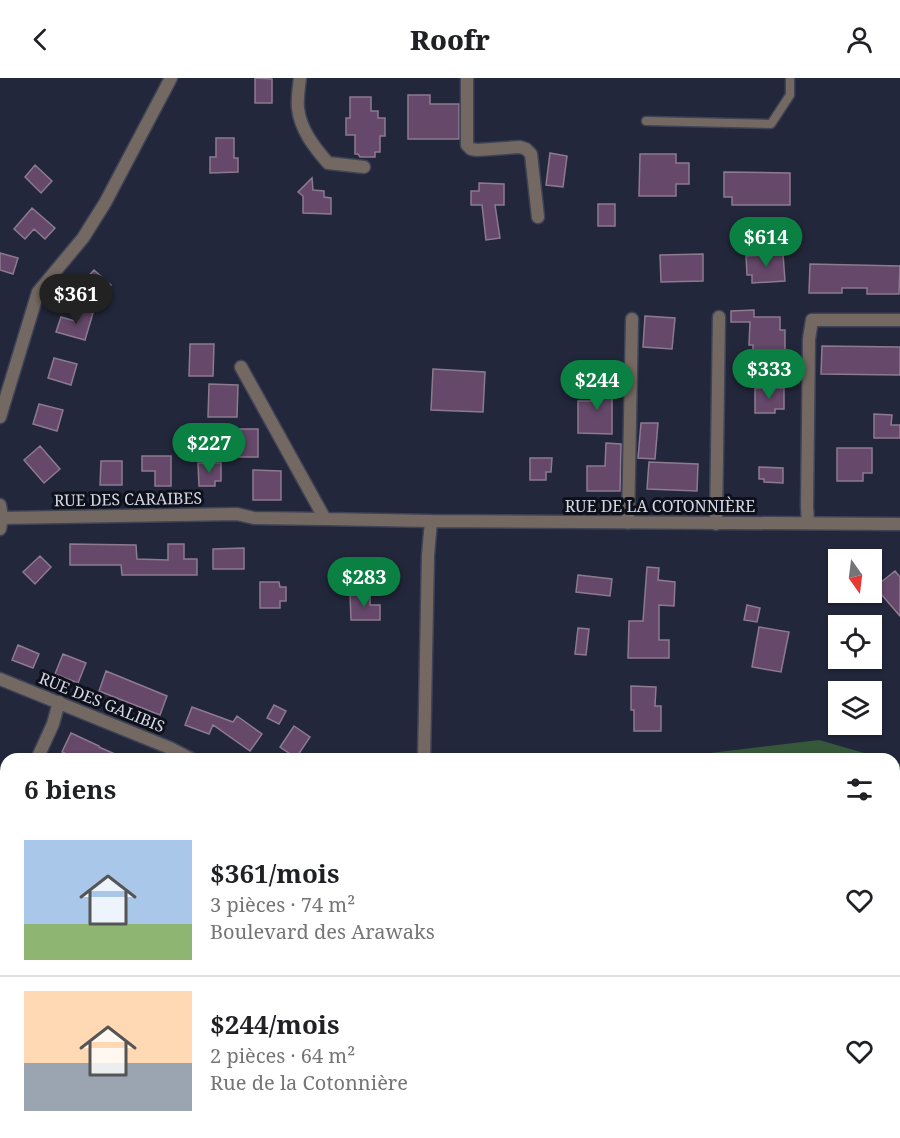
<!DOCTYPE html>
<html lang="fr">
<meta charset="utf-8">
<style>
body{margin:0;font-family:"Noto Serif",serif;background:#f2f2f2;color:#202124;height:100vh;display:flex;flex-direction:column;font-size:22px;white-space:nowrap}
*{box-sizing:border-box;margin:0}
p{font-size:20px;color:#757577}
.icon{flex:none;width:33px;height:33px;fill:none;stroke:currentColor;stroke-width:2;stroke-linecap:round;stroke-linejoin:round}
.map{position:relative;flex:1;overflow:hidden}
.panel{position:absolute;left:0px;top:675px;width:900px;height:386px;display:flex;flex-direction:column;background:#fff;border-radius:18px 18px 0 0;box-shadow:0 2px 4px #0004}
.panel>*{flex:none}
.needle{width:39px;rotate:166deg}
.controls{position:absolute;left:828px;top:471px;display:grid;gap:12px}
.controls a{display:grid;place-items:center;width:54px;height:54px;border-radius:0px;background:#fff;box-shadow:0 2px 4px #0004;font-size:30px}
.price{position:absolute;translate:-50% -51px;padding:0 14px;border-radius:21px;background:#0b8043;color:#fff;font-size:20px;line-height:39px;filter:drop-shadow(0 2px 3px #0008)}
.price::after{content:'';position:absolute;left:50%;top:36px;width:18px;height:14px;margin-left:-9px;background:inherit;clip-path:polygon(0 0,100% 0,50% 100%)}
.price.selected{background:#222;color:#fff}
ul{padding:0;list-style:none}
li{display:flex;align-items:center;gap:18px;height:150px;padding:0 24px}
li+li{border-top:2px solid #e0e0e0}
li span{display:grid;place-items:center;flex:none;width:168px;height:120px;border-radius:0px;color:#555}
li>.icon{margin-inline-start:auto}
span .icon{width:72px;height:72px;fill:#fffc;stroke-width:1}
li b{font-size:26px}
h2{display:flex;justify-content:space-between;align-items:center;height:72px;padding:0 24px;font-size:26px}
header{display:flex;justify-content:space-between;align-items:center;height:78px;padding:0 24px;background:#fff;font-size:27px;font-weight:800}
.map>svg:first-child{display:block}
</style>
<header><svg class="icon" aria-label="back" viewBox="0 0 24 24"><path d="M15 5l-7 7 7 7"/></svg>Roofr<svg class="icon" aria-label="person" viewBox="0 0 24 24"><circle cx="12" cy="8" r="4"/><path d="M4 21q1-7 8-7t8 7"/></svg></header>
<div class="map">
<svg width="900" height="1060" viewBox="0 0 900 1060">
<rect width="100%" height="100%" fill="#22273b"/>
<!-- green -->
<path fill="#36583a" d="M819,662L885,681H702V676Z
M894,684L900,686V983L894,984Z
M670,1054H892L894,1060H651Z
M563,1055H622L623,1060H565Z"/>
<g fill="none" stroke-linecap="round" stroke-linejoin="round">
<!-- canal -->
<path stroke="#001c22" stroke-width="15" d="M191,1060L193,1054"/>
</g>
<!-- building -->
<path fill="#65486a" stroke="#8d7a90" stroke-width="1.5" d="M255,0L272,1V25H255Z
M408,17H430V26H459V61H408Z
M350,19H371V33H378V40H385V58H380V74H375V79H360L358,76H355V57H346V40H350Z
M216,60H234V80H238V94L210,95V79H216Z
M550,75L567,78L563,109L546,107Z
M640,76H676V85H689V106H676V118H639Z
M35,87L52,103L41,115L25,99Z
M724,94L790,95V127H732V119H724Z
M312,100L313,112L324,113V119L331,120V136L303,135V118L298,114Z
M479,105L504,106V127H495L500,160L486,162L482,127H471V113H479Z
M598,126H615V148H598Z
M32,130L55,150L45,161L34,151L25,161L14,151Z
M0,175L18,180L13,196L0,192Z
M703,176V203L661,204L660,177Z
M783,176L785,203L752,205V197H747L746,178Z
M810,186L900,188L899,216H867V210H842V215H809Z
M94,192L111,207L100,219L83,204Z
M79,231L93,235L85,262L56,254L61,239L75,243Z
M754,232V239H780V252H785V276H753V267H749L750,244H731V233Z
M645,238L675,240L672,271L643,269Z
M190,266H214L213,298H189Z
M822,268L900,269V297L821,296Z
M54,280L77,286L71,307L48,300Z
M433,291L485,294L483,334L431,332Z
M597,301H612V356L578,355V323H597Z
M209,306L238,307L237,339H208Z
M755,310H784V331H775V335H755Z
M39,326L63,332L57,353L33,346Z
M874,336L892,337L891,347H900V360H874Z
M641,345H658L655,381L638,380Z
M235,351H258V379H234Z
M606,365L621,366L620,413H587V388H605Z
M40,368L60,391L44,405L24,382Z
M837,370H872V395H863V403H837Z
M142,378H171V408H155V393H142Z
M530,380H552L551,394H546V402H530Z
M101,383H122V407H100Z
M649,384L698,386L697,413L647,411Z
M198,385H221V403H215V408H199Z
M759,389L783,390V405L764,404V401H759Z
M253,392L281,393V422H253Z
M70,466L136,467L137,481L168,482V466H184V481H197V497H122L121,487H70Z
M244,470V491H213V471Z
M40,478L51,489L35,506L23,494Z
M647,489L659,490L658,502L675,504L674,528L659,527V562H669V580H628L629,543H643Z
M895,493L900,499V538L875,509Z
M578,497L612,501L610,518L576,514Z
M260,504H279L280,509H286V523H280V530H260Z
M350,515H370V527H380V542H351Z
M747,527L760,530L757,544L744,542Z
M759,549L789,554L781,594L752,589Z
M578,550L589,551L586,577L575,576Z
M18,567L39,576L33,590L12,582Z
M63,576L86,585L78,605L55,596Z
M106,593L167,618L160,637L99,613Z
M631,608L656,609L655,628H661V653H634V632H631Z
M274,627L286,633L279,646L267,640Z
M192,629L233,644L237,638L262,656L250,673L213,647L209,656L185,647Z
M294,648L310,659L296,680L280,669Z
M71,655L99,668V669L126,681H77L62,674Z"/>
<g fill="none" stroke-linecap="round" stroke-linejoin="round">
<!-- service casing -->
<g stroke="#3e4356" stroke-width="11">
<path id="service" d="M646,43L771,46L790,17V0
M897,1004L900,1008"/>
</g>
<!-- minor casing -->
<g stroke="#3e4356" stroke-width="15">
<path id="minor" d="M300,0C299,9 297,20 298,30C300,51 314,69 328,85L364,89
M467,0V67L471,71L477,72L520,69L526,71L531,76L538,139
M241,289L325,441L431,443L900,446
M0,339L38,214L83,160L105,125L171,0
M0,427L2,440L0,451
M2,440L237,436L254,440L325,441
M628,445L632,241
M808,445L807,429L809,261L812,242H900
M716,446L719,239
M0,601L170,670L191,681
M37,681L53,646L59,624
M424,681L428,477L431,443
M0,760L6,747
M0,793L6,796
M0,1001L6,1021
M17,1054L18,1060
M487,1054L490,1060
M299,1060L302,1054"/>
</g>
<!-- service -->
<use href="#service" stroke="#746962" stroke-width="8"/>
<!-- minor -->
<use href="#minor" stroke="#746962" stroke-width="12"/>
</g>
<g text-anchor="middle" stroke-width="6" stroke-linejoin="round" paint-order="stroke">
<!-- street labels -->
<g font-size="16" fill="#d4d8e6" stroke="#0e101a">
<text transform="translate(128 421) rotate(-1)" y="6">RUE DES CARAIBES</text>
<text x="660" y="434">RUE DE LA COTONNIÈRE</text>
<text transform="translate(102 624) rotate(22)" y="6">RUE DES GALIBIS</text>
</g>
</g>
</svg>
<div class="controls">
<a><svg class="needle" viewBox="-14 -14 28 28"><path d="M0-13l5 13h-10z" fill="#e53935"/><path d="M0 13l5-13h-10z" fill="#757577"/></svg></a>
<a><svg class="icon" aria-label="locate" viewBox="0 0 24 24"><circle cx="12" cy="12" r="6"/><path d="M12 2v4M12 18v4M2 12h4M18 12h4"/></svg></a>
<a><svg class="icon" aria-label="layers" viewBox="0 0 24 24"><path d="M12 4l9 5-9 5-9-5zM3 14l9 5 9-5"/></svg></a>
</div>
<b class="price" style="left:766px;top:190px">$614</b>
<b class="price selected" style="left:76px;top:247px">$361</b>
<b class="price" style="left:769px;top:322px">$333</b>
<b class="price" style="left:597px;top:333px">$244</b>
<b class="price" style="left:209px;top:396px">$227</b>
<b class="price" style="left:364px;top:530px">$283</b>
<section class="panel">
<h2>6 biens<svg class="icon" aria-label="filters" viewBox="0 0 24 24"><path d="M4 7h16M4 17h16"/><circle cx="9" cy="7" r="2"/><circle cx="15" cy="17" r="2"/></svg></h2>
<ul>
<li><span style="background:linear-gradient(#a9c7e8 70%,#8fb573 0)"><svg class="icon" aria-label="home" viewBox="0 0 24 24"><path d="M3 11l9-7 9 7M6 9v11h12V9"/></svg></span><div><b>$361/mois</b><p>3 pièces · 74 m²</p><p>Boulevard des Arawaks</p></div><svg class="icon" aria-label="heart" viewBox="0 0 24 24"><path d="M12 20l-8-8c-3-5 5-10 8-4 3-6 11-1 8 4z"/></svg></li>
<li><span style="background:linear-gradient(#ffd9b3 60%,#9aa5b1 0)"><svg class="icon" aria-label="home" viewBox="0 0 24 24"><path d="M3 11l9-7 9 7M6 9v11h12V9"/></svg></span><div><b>$244/mois</b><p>2 pièces · 64 m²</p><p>Rue de la Cotonnière</p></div><svg class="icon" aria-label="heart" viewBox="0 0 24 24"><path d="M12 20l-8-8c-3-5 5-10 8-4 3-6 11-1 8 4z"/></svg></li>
</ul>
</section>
</div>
